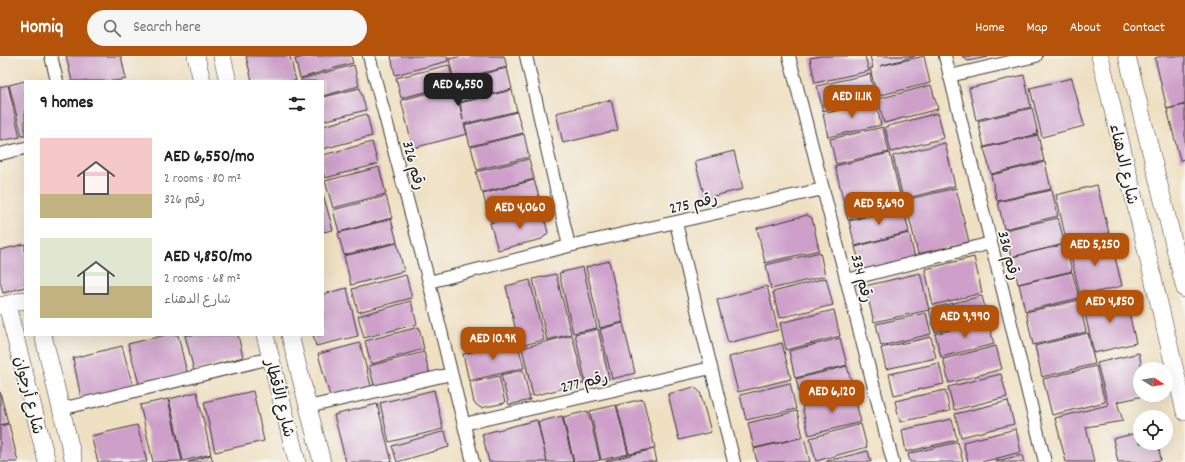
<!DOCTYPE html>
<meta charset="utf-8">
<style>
body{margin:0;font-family:Dekko,"Playpen Sans Arabic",sans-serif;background:#f6f6f6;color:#222;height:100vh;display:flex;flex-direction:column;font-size:15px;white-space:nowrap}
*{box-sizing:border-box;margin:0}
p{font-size:13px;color:#767676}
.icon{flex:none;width:22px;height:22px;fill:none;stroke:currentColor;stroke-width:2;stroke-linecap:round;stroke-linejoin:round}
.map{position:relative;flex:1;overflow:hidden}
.sheet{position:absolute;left:24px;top:24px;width:300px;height:256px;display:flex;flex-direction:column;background:#fff;border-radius:0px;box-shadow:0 4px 16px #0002}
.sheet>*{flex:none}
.needle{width:26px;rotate:101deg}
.buttons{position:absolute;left:1133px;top:306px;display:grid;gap:8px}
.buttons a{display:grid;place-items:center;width:40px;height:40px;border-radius:50%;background:#fff;box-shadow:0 4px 16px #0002;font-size:20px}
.price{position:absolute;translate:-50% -34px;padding:0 9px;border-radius:8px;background:#b45309;color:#fff;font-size:13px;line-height:26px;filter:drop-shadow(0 1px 2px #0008)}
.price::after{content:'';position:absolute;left:50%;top:24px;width:12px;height:9px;margin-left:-6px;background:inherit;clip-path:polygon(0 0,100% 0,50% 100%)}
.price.selected{background:#222;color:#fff}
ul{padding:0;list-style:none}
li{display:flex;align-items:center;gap:12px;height:100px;padding:0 16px}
li span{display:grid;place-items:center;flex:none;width:112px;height:80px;border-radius:0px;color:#555}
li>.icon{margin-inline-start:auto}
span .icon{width:48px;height:48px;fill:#fffc;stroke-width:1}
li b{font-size:17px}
h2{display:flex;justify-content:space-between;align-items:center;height:48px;padding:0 16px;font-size:17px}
header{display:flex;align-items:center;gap:24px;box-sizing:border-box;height:56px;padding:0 20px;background:#b45309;color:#fff}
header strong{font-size:19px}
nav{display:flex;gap:22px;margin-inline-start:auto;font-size:14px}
.search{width:280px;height:36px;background:#f6f6f6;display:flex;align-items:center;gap:10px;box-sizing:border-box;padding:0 14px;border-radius:22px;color:#767676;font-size:15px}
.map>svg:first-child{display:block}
</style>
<header>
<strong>Homiq</strong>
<div class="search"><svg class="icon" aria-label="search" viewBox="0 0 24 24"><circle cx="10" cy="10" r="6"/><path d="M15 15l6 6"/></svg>Search here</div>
<nav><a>Home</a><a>Map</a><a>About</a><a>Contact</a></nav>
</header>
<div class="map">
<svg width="1185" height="406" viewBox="0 0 1185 406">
<rect width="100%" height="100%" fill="#f6f6f2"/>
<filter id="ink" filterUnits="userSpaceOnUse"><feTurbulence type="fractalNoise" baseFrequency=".025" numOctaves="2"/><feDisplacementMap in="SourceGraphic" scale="8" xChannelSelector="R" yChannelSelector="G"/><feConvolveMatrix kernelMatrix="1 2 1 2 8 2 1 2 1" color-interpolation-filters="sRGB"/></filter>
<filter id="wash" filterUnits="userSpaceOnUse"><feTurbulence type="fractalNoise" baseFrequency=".012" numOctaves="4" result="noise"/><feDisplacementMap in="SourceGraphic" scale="16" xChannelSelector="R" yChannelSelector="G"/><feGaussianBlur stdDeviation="0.9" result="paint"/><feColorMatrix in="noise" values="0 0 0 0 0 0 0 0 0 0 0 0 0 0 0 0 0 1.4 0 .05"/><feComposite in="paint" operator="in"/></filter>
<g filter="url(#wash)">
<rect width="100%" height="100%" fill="#efe0c2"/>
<g id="blocks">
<!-- building -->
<path fill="#cd9fc9" d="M66,0H121L126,23L115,25H72Z
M246,0H290L296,25H252Z
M308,0H351L353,7L300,22L295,3Z
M391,0H447L448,5L395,19Z
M462,0H504L507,11L454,24L449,3Z
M820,0H865L869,15L815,27L810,2Z
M870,0H915L880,10L924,0L930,27L877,40L870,12H873Z
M962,0H988V1L968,5Z
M1161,0H1185V48L1167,53L1155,2Z
M354,9L359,30L323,40V25H301V23Z
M449,9L454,29L401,42L396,22Z
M507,12L512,33L459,46L463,64L460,47L512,34L517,55L464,68L467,78L413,92L401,44L455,30L457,40L454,25Z
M870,18L875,43L823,55L817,30Z
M1024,19L1031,51L976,64L969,32Z
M1072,22L1084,70L1042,81L1030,32Z
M25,25V80H22L9,29Z
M8,29L20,81L0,85V31Z
M931,29L938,53L884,67L878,43Z
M360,32L366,54L323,65V41Z
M611,44L618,74L563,87L556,57Z
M876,45L881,69L828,81L823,58Z
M1185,49V103L1180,104L1167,53Z
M1032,52L1038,78L984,91L978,65Z
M517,56L523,77L470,90L465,69Z
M938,57L944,82L891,96L885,71Z
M367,58L372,80L323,93V70Z
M883,71L889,96L836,108L830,83Z
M524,78L529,101L477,114L471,91Z
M1038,79L1044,105L991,118L984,92Z
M372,86L378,108L325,122L323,115V99Z
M945,87L955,130L903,143L893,100Z
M734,95L743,133L705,142L695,105Z
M890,97L903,151L848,164L835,110Z
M529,103L534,123L482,137L476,116Z
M1045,106L1051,133L997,145L991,119Z
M379,111L386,138L333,152L325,125Z
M534,124L542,151L490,165L483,138Z
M1097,129L1109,177L1067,188L1056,139Z
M956,132L969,186L918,198L905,144Z
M1052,134L1058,160L1004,173L998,146Z
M323,138L333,174L323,176Z
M386,140L392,162L339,176L333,154Z
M903,151L909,176L855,190L849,165Z
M542,153L548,177L542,183L498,194L490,167Z
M807,159L812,162L819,194L765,207L757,172Z
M1058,162L1072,215L1018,228L1012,201L1061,189L1011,201L1004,174Z
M391,163L397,186L344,199L338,177Z
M909,177L915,202L862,215L855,191Z
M1110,181L1122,230L1080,240L1069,191Z
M397,187L404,215L351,229L344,200Z
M25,188V231L3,237L0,225V194Z
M820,196L825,220L771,233L766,209Z
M974,201L982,237L933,249L925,213Z
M609,205L623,266L600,272L586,211Z
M583,211L597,272L573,277L559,217Z
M1072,216L1079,242L1025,255L1019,228Z
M920,217L929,254L874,266L865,230Z
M556,218L571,278L547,284L533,223Z
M406,219L412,242L358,256L352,233Z
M826,222L833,249L779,262L773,236Z
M530,224L544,284L519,290L506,230Z
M767,230L778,274L728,287L717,244Z
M347,232L358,280L316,290L313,279H323V238Z
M1125,239L1136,287L1094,297L1083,249Z
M982,240L988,263L935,276L929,253Z
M1079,244L1086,276L1033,289L1026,256Z
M411,245L417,268L364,282L358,260Z
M834,254L840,280L786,294L780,267Z
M926,257L931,278L881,290L876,268Z
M988,264L994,288L941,301L935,278Z
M623,267L635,317L612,323L600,273Z
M419,271L424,293L371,308L365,285Z
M598,273L609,323L586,328L575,278Z
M1088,277L1095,308L1042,321L1035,290Z
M166,279H178L187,317L139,328L128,288Z
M185,279H238L243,301L194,315Z
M572,279L584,327L533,340L522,292Z
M931,281L936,302L886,313L881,292Z
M840,282L847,309L795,322L789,295Z
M517,285L524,312L469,325L463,298Z
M360,287L372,334L331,344L318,298Z
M782,287L791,323L738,336L729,301Z
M122,290L133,330L81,342L73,302Z
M996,290L1002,313L949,327L943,303Z
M424,296L430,319L375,333L369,310Z
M1139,297L1142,313H1140V339L1143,340L1117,346L1123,365L1086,371L1094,406H1066L1055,362L1108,349L1097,307Z
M939,307L944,328L894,339L889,318Z
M847,310L854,336L802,349L796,323Z
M1096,310L1105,346L1052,359L1043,323Z
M523,314L530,344L509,349L501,319Z
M1001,318L1007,341L954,354L948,331Z
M499,320L505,347L481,352L474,347L470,327Z
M790,327L796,353L746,364L740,339Z
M694,331L700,336L711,376L679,384L668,338Z
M434,334L443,373L389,386L380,347Z
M945,334L950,355L900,366L895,345Z
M253,335L264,385L215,396L204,346Z
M0,336L8,367L0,369Z
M197,336L211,398L183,405L169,343Z
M854,338L861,366L809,379L802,351Z
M168,343L182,405L153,406L140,349Z
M643,343L655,392L629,398L617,349Z
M1008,345L1014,368L961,381L955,358Z
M377,348L392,406H346L334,359Z
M616,349L628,398L601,404L590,355Z
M588,355L600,404L590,406H574L563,361Z
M797,355L803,381L754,392L748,367Z
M562,360L573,406H547L538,366Z
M952,363L957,384L906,396L902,374Z
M537,364L547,406H489L482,378Z
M9,368L18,406H0V370Z
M861,368L867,391L816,405L810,382Z
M137,369L147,406H98L91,380Z
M1016,373L1021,396L982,406H968L963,386Z
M445,375L449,391L397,406L392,390Z
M1140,376V387H1158L1161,404L1151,406H1118L1113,383Z
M804,381L810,406H757L754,393Z
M958,386L963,406H910L908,398Z
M654,393L657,406H606V405Z
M868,395L871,406H827V405Z
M211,399L213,406H188Z
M1022,399L1024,406H996V405Z"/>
</g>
</g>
<g filter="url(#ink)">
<use href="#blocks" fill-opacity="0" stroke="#3c3935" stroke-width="1"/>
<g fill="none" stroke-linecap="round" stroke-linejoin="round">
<!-- street casing -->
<g stroke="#3c3935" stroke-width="14">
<path id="street" d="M51,0L57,25
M369,0L429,226L473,406
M526,0L569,190
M789,0L893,406
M945,0L1045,406
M949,20L1036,0
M0,98L25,92
M676,167L734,406
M847,224L991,187
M429,226L569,190L823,133
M308,351L451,318
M61,353L271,302
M464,368L711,312"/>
</g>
<!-- secondary casing -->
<g stroke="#3c3935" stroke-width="18">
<path id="secondary" d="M196,0L202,25
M222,0L228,25
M1100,0L1185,356
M1127,0L1185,233
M7,249L47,406
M0,250L25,244
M43,279L74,406
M265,279L297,406
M290,279L322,406"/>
</g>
<!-- street -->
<use href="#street" stroke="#fff" stroke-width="12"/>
<!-- secondary -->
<use href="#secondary" stroke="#fff" stroke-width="17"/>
</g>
</g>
<g text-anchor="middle" stroke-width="3.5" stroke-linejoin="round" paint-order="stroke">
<!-- street labels -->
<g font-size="16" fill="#1c1c1c" stroke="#f6f6f2">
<text transform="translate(1125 108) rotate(77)" y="6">شارع الدهناء</text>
<text transform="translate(415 109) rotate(75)" y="6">رقم 326</text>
<text transform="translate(693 146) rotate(-13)" y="6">رقم 275</text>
<text transform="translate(1010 199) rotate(76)" y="6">رقم 336</text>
<text transform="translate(863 222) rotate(76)" y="6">رقم 334</text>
<text transform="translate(584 325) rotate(-13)" y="6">رقم 277</text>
<text transform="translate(30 339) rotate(76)" y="6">شارع أرجوان</text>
<text transform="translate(281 342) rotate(76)" y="6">شارع الأقطار</text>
</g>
</g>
</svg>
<div class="buttons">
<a><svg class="needle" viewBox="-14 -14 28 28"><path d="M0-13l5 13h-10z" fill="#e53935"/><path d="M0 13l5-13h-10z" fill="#767676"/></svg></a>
<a><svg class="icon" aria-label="locate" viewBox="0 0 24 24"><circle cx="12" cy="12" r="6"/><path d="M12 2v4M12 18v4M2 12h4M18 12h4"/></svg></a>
</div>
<b class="price selected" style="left:458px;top:51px">AED 6,550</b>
<b class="price" style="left:852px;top:63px">AED 11.1K</b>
<b class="price" style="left:879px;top:170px">AED 5,690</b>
<b class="price" style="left:520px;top:174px">AED 4,060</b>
<b class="price" style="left:1095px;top:211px">AED 5,250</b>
<b class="price" style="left:1110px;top:268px">AED 4,850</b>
<b class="price" style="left:965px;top:283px">AED 9,990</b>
<b class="price" style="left:493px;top:305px">AED 10.9K</b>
<b class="price" style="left:832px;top:358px">AED 6,120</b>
<section class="sheet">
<h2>9 homes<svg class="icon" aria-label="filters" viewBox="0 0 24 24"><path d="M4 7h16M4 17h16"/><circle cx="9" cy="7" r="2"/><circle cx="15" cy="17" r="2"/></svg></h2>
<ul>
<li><span style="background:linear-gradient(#f6c9c9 70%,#c2b280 0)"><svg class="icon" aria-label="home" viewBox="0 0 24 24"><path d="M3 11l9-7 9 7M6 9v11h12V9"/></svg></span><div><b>AED 6,550/mo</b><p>2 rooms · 80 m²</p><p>رقم 326</p></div></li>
<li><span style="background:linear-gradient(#dfe7d0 60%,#c2b280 0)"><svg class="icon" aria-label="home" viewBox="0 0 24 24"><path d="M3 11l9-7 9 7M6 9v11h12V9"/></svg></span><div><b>AED 4,850/mo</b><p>2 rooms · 68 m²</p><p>شارع الدهناء</p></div></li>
</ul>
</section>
</div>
